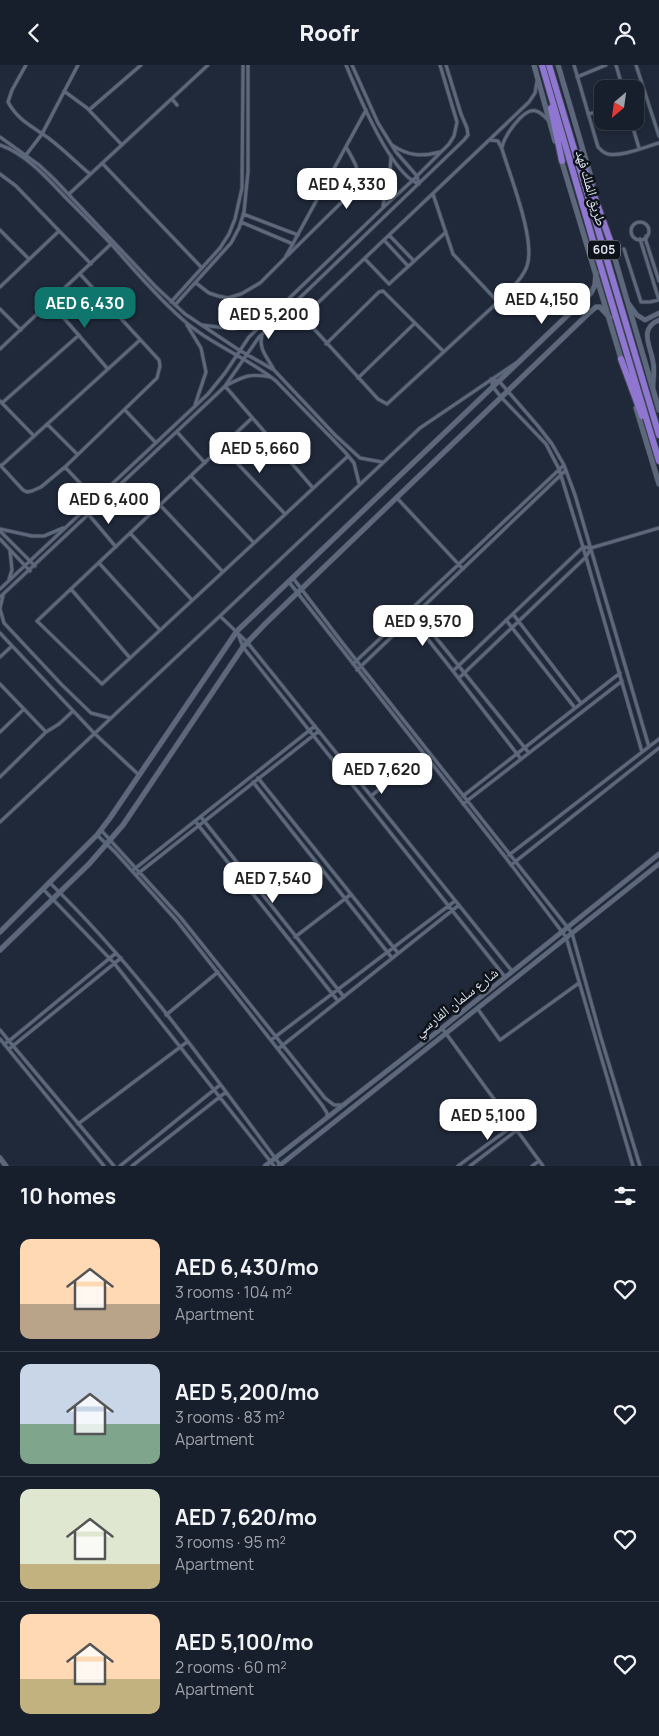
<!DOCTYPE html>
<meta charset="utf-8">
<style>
body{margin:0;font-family:Manrope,"Noto Naskh Arabic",sans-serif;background:#252c38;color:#f1f3f6;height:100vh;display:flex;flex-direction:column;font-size:19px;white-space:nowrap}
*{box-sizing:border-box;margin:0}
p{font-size:16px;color:#9fa2a9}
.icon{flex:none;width:28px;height:28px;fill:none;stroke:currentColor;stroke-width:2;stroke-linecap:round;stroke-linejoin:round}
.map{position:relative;height:1101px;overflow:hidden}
.side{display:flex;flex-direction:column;background:#181f2c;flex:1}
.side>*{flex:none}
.needle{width:32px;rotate:209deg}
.buttons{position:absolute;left:594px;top:15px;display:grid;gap:10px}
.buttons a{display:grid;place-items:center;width:50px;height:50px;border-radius:10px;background:#181f2c;box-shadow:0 2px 12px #0003,0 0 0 1px #363d48;font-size:25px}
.price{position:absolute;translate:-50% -42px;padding:0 11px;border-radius:10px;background:#fff;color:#222;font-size:16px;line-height:32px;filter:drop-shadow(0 1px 2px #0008)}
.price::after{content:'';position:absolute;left:50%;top:30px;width:15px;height:11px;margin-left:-8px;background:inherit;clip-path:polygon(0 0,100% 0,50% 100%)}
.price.active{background:#0f766e;color:#fff}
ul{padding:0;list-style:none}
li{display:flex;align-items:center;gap:15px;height:125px;padding:0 20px}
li+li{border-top:1px solid #363d48}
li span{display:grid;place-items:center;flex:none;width:140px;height:100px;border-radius:10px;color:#555}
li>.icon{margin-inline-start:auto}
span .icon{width:60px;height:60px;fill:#fffc;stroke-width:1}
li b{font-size:21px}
h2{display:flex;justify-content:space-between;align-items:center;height:60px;padding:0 20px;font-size:21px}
header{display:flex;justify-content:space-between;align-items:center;height:65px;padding:0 20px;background:#181f2c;font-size:22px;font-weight:800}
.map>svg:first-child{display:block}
</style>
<header><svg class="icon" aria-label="back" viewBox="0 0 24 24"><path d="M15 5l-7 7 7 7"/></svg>Roofr<svg class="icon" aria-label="person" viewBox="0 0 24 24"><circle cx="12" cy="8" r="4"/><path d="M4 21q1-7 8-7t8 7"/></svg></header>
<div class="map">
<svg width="659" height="1101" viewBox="0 0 659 1101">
<rect width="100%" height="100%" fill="#20293a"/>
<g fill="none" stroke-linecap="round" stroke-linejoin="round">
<!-- minor casing -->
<g stroke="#3c4452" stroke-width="4.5">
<path id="minor" d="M26,0L12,25L8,37C19,57 34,62 51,75C65,86 77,98 90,109
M346,0C357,27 391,110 419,119L417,111L396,87L378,58L352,0
M574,0L598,82C601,85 603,88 608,89C621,92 645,82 659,78
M616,0L623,24
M636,0L659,71
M577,12L606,0
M64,26L87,43L122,80
M172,34L177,40
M89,45L141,0
M588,49L602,46
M631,56L639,83
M0,72L39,100L54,114L156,222L185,249L239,285L274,305L335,370L360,393L382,397
M0,80C26,89 47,113 65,132C81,148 97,164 113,181C135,206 156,231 181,253C209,279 247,292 276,316L345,387L354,398L359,418
M392,80C408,91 422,92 440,87
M502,83C503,72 524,42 536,46C541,47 545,52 549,56
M26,90L42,69L78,0
M102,98L202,203
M0,109L16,121L91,199
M69,129L208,0
M433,129L453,189L498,237C508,226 522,215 527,201C536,175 510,111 502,84L498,76L490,75
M383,141L390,106L391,91
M243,149L298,170
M241,157L293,179
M631 166a9 9 0 1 1 18 0a9 9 0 1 1-18 0Z
M0,165L29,194
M389,170L414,196
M646,171V176L659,216
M640,174L659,235
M384,175L408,201
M624,184L641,237H650L659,235
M287,191L349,130C364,109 358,103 346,82
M365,194L389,219L446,167
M196,218L209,228L218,231L228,233L241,229L260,218L285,193L366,45
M0,222L59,166
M50,237L107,303
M171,237L220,183L229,169L235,154L242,123L243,0
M498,237L387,339L378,334L305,254V250L529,37L535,28L537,16
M175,240L231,178L239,163L244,147L248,107V0
M0,244L21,265
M187,260L201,283L206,307L195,340
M202,260L233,264L262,257
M262,270C258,284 268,293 274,305
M326,279L379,227L383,226L444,287
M0,284L111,179
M271,312C250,308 244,311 225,321L313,423
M358,313L415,258
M0,336L34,371
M2,338L79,270
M125,345L156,378
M252,353L37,556L102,619L348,391
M47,359L77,389
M177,367L205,398
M222,382L285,449
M0,400L23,425L27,427L32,426L41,422L65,402L157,313L160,301L159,295L80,209
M1,401L140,275
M65,402L95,434
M191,411L254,478
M397,433L463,504
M160,440L223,507
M89,450L116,482
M0,464L32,471H44L63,463
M0,466L35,501
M130,468L192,535
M0,474L30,506
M99,498L160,565
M293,513L341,576L572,868L601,973L640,1101
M9,514L12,505L10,486
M289,517L506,793L566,872L633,1101
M0,524L208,329L225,308L249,272L388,138L412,116L449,79L454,71L457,57L440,0
M71,524L130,593
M0,532L219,327L225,321L259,272L464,75L468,70L467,63L461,49L446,0
M0,543L3,531
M412,543L529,688
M0,544L4,558L62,620L91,648L110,653
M407,548L453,606
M513,549L581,638
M506,555L575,643
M0,568L94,668L139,710
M238,569L243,582L505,912
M0,592L12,581
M353,599L564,400
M357,605L566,405
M459,613L586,492L591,483
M0,619L46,667L0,712
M0,667L24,644
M46,667L59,659L73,646
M642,687L583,482L559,404L546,379L501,332L493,322L491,314L499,316L538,361L552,379L564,400L575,430L649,682
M521,694L453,606L583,482L591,483L659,463
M258,713L398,888
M253,717L392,893
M371,731L424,689
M463,731L620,608
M463,739L622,616
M201,752L344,932
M195,756L338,936
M0,757L220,551
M101,765L181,853L325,1033L334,1040H343
M97,770L115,787L177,856L322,1040L327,1048V1053
M509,790L659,674
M511,800L659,683
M132,806L315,661
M136,810L319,666
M49,817C137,902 208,1003 281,1101
M43,824L114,898L274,1101
M295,872L350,830
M512,906L247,577L220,551L420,363L516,298
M477,943L500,975L579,918
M166,950L218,907
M442,963L543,1101
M0,965L9,976L4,979
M0,974L104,1101
M271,975L455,836
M9,984L121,893
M278,984L459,840
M78,1059L187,977
M114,1101L9,976L116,888
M120,1101L220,1020
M132,1101L226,1027
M458,1101L514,1060
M470,1101L517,1065
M532,1101L539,1096"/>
</g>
<!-- tertiary casing -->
<g stroke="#3c4452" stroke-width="5.5">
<path id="tertiary" d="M629,239L637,250L645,255L659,248
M653,322C653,314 655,305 653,297C651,281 638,264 659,255
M265,1101L442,963L659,789
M279,1101L659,799"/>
</g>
<!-- secondary casing -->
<g stroke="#3c4452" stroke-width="6">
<path id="secondary" d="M534,0L555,76
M558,0L593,119
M561,94L622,297
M610,177L659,345
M636,343L659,419
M0,867L97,770L110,753L237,566L591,228L595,220L596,208
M0,885L89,799L123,760L243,582L266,558L590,247L596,242H600L610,253
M0,1093L6,1101"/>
</g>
<!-- motorway casing -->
<g stroke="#3c4452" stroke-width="8">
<path id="motorway" d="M542,0L594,179L659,396
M549,0L659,370
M551,43L562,96
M579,88L612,181
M621,294L642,351"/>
</g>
<!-- minor -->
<use href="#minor" stroke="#5d687c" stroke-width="3"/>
<!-- tertiary -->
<use href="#tertiary" stroke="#5d687c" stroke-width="4.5"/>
<!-- secondary -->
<use href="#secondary" stroke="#5d687c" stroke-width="5"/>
<!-- motorway -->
<use href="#motorway" stroke="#8f77d1" stroke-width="6"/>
</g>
<g text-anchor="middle" stroke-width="5" stroke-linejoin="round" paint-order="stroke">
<!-- shield labels -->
<rect fill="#0e1219" stroke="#9fa5af" stroke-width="1" x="588" y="175.5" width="32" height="19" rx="4"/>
<g font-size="12" font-weight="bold" fill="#dde4ef">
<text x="604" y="189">605</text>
</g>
<!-- street labels -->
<g font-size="14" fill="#dde4ef" stroke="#0e1219">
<text transform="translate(591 123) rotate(74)" y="5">طريق الملك فهد</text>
<text transform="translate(456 937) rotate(-38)" y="5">شارع سلمان الفارسي</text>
</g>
</g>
</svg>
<div class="buttons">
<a><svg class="needle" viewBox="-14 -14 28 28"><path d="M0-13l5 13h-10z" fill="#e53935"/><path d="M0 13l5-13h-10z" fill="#9fa2a9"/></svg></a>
</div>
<b class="price" style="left:347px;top:145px">AED 4,330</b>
<b class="price" style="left:542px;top:260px">AED 4,150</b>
<b class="price active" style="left:85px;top:264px">AED 6,430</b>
<b class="price" style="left:269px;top:275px">AED 5,200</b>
<b class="price" style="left:260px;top:409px">AED 5,660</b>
<b class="price" style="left:109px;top:460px">AED 6,400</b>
<b class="price" style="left:423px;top:582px">AED 9,570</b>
<b class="price" style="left:382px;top:730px">AED 7,620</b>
<b class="price" style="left:273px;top:839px">AED 7,540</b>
<b class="price" style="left:488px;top:1076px">AED 5,100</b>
</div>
<section class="side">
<h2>10 homes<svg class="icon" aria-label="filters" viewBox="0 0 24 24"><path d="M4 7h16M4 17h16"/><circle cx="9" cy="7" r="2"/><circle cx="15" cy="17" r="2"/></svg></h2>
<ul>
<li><span style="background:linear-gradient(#ffd9b3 65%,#b9a48a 0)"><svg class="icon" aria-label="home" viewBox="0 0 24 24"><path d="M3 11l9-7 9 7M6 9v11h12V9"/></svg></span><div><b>AED 6,430/mo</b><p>3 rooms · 104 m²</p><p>Apartment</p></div><svg class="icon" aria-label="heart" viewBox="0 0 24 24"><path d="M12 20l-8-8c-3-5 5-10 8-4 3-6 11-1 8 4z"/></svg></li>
<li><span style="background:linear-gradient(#c9d6e8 60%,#7fa58c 0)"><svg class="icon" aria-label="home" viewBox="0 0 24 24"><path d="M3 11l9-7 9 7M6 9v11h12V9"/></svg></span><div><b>AED 5,200/mo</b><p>3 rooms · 83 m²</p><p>Apartment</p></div><svg class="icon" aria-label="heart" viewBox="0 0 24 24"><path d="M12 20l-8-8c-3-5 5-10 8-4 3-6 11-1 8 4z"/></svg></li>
<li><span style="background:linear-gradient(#dfe7d0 75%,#c2b280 0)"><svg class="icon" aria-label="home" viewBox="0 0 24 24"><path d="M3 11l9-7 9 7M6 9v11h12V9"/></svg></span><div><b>AED 7,620/mo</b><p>3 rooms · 95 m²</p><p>Apartment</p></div><svg class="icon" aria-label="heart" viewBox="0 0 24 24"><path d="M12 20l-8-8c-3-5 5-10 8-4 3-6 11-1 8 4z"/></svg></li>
<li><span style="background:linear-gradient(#ffd9b3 65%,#c2b280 0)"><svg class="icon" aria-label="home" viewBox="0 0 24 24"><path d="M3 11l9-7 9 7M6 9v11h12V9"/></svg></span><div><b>AED 5,100/mo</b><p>2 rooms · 60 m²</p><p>Apartment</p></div><svg class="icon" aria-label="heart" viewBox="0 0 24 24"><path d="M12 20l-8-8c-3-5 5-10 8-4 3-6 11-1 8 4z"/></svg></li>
</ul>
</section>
